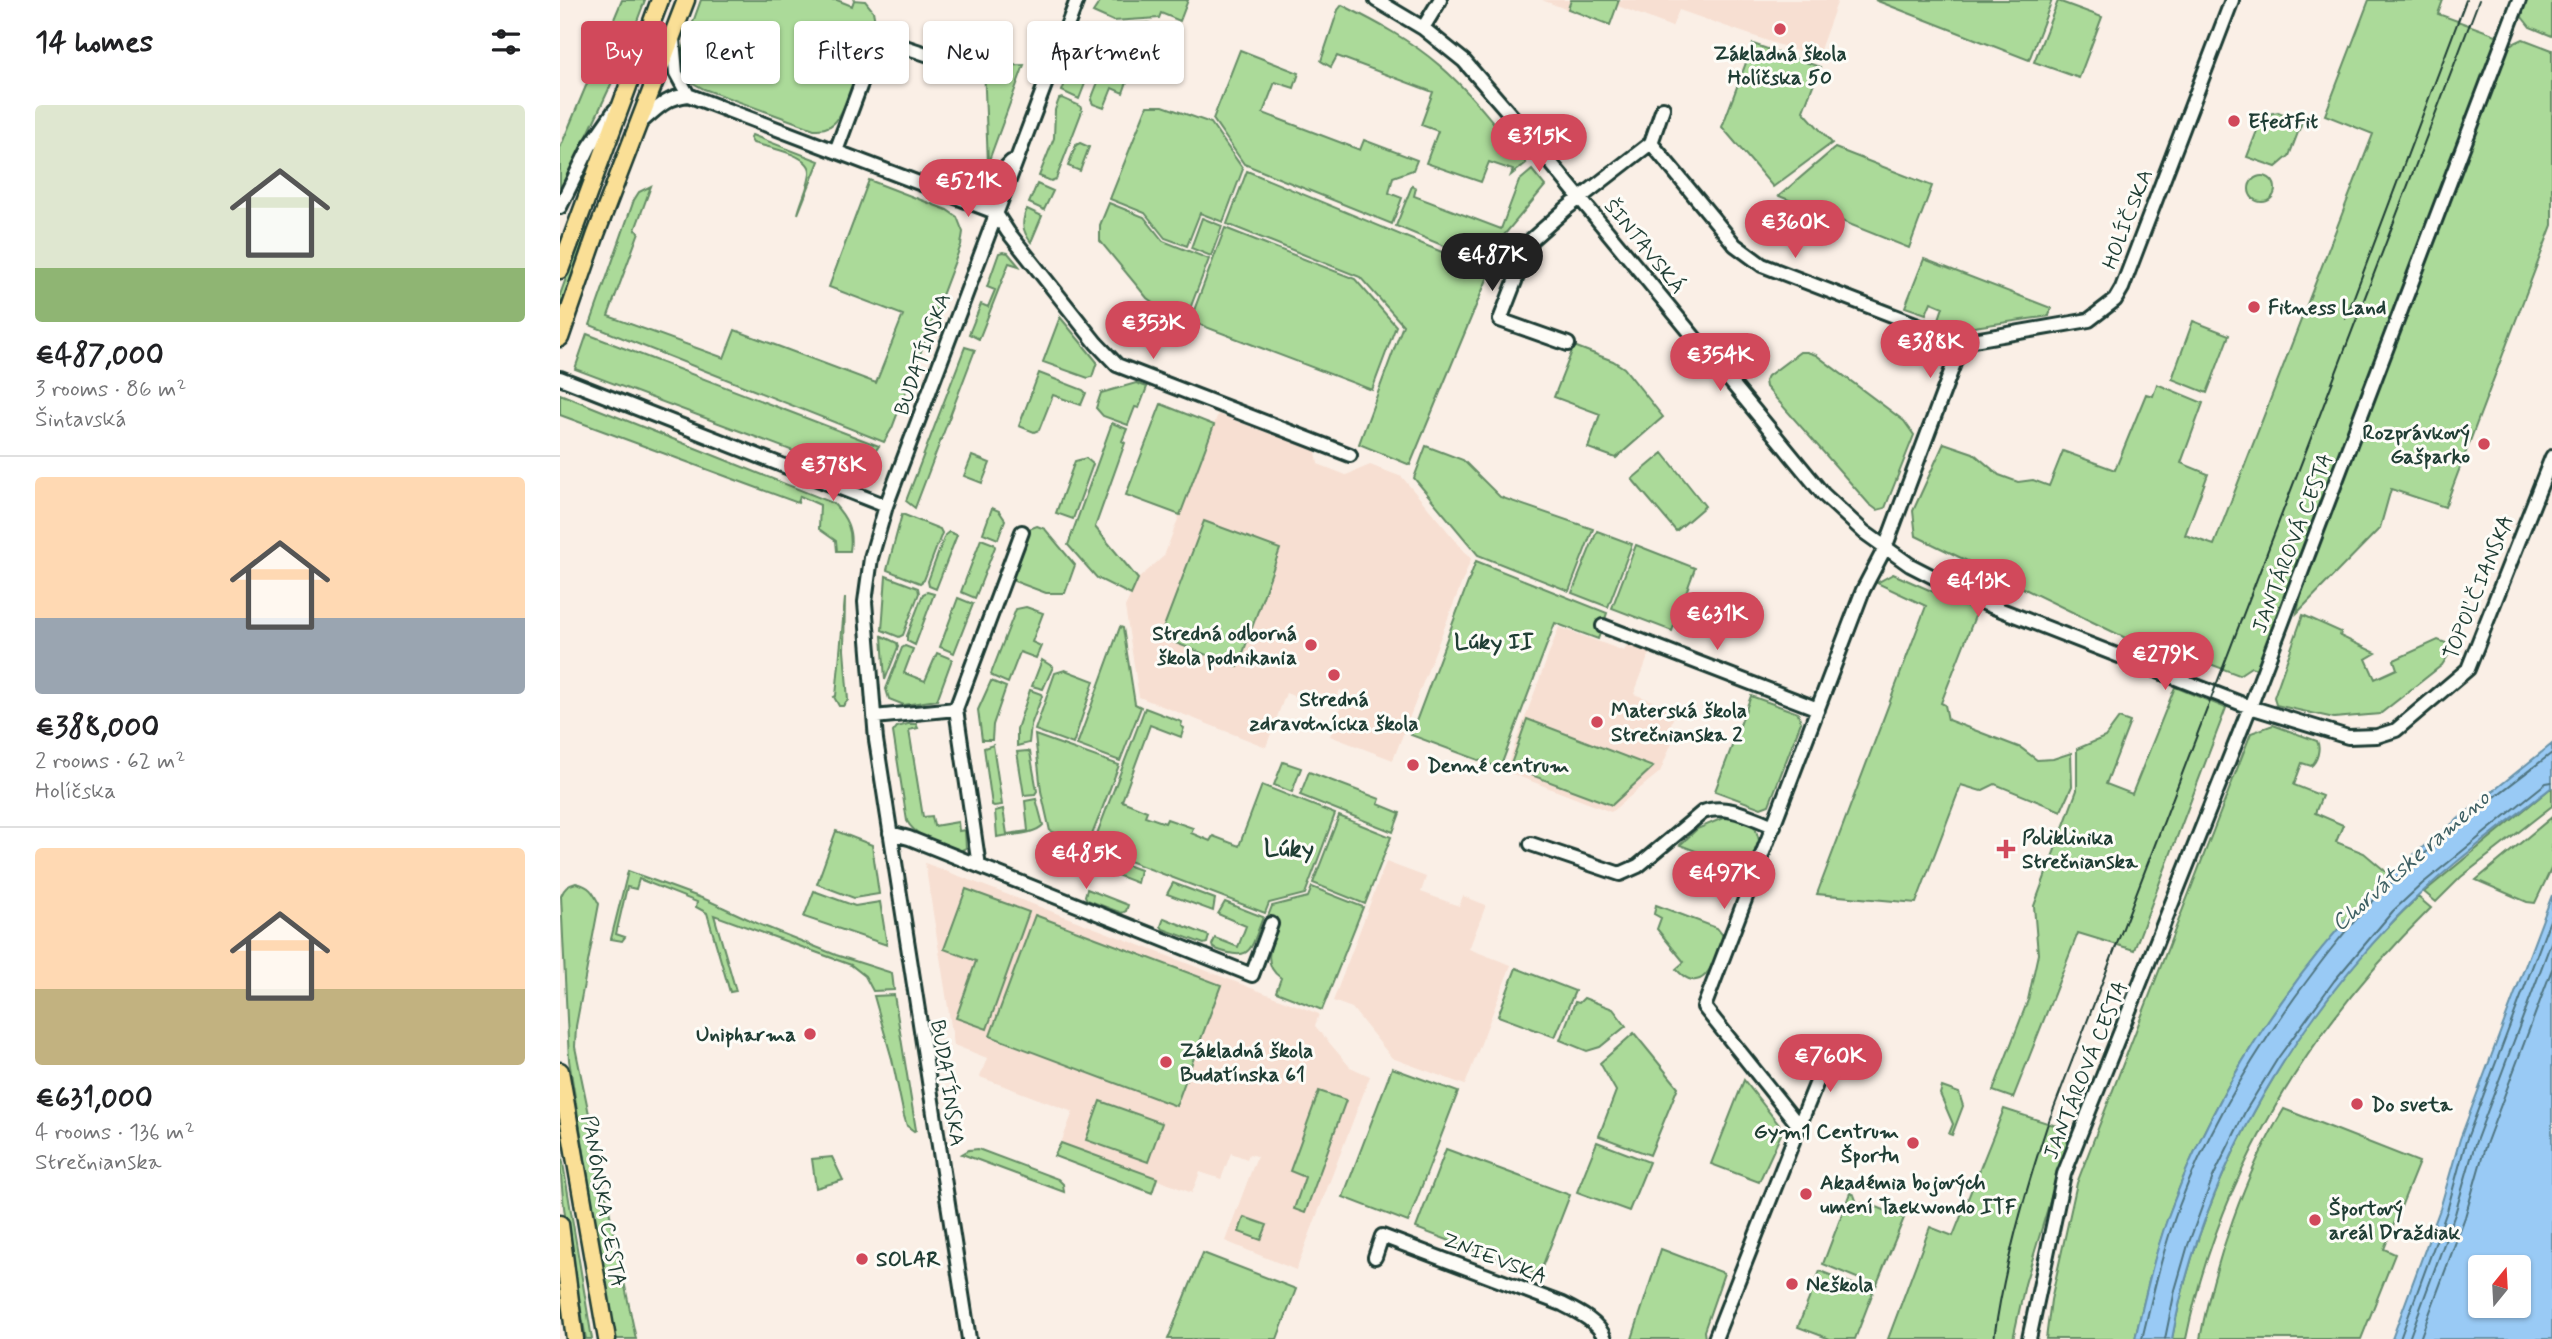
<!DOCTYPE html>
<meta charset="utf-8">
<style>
body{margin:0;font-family:Mynerve,sans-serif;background:#f6f6f6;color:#202124;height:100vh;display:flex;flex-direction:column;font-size:26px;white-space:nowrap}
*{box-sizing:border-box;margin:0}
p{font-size:23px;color:#757577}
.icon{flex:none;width:38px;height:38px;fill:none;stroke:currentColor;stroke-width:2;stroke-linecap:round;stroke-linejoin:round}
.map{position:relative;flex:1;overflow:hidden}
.sheet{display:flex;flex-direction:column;background:#fff;width:560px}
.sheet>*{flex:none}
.banner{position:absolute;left:21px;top:21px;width:665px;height:63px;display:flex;gap:14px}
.needle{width:46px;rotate:18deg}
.tools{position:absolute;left:1908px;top:1255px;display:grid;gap:14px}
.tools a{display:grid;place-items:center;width:63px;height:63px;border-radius:7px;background:#fff;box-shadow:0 2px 5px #0004;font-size:35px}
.price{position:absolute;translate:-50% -60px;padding:0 16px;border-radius:24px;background:#d1495b;color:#fff;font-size:23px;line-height:46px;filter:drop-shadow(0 2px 4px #0008)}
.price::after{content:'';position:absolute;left:50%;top:42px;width:21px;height:16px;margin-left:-10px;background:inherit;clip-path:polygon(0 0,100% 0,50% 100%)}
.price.on{background:#222;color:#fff}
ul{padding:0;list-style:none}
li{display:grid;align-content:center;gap:14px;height:371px;padding:0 35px}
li+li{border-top:2px solid #e0e0e0}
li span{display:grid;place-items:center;height:217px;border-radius:7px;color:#555}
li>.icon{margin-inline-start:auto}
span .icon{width:126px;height:126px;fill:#fffc;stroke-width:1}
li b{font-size:30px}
h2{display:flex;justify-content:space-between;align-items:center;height:84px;padding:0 35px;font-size:30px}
.pill{padding:0 24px;border-radius:7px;background:#fff;box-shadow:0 2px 5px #0004;font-size:24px;line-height:63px}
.pill.on{background:#d1495b;color:#fff}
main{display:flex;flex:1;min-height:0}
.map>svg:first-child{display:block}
</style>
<main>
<section class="sheet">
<h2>14 homes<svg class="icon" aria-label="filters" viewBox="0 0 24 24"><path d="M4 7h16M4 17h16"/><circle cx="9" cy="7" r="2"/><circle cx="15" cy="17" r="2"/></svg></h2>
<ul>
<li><span style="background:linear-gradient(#dfe7d0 75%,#8fb573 0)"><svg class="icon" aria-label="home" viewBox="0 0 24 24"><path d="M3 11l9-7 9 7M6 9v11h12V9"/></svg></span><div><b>€487,000</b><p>3 rooms · 86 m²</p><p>Šintavská</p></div></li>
<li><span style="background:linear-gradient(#ffd9b3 65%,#9aa5b1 0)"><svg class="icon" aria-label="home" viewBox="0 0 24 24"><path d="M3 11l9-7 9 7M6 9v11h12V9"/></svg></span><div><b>€388,000</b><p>2 rooms · 62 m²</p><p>Holíčska</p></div></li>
<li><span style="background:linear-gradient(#ffd9b3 65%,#c2b280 0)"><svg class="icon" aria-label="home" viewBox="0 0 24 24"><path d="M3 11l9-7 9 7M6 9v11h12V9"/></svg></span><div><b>€631,000</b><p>4 rooms · 136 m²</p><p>Strečnianska</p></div></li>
</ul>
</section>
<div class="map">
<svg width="1992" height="1339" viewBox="0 0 1992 1339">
<rect width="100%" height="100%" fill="#faefe6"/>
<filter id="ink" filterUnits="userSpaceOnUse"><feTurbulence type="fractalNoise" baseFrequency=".0143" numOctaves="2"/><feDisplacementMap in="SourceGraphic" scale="14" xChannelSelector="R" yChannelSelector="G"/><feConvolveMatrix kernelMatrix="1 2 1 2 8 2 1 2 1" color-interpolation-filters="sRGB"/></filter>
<g filter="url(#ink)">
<!-- built -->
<path fill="#f7dfd2" d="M982,0H1278L1257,58L1119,10L1112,27L1058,6L1050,26Z
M658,414L756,451L758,464L786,475L810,465L842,477L911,559L833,760L770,736L786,693L780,690L776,700L758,693L754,704L726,693L706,747L579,697L565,607L578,579L604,556Z
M999,627L1064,651L1069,640L1091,649L1074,694L1116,710L1107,735L1114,737L1100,772L1051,812L945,771Z
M826,862L866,877L861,892L899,906L903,896L926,905L909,949L951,965L905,1085L832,1058L792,1008L773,1001Z
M365,863L759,1014L755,1026L790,1067L810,1076L736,1270L665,1241L697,1156L689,1154L687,1159L671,1153L661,1179L640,1172L632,1193L501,1143L513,1112L420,1077L427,1058L394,1045Z"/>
<!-- green -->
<path fill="#abda99" stroke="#658c66" stroke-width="2" d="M62,0H85L61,63L0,194V148Z
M141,0H277L292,6L294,0L305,1L313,11L315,22C310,39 285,114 274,123C268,129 261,129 254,129L144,89L126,79L119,61Z
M541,0H628L620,21L601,13L599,18L553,21L533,12Z
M1011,0H1059L1050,25L1008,9Z
M1315,0H1492L1469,60Z
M1809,0H1883L1878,14L1939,36L1697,669L1691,667L1679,675L1589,641L1582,646L1356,536L1353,511L1384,443L1413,453L1439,475L1458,482L1473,480L1489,486L1503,451L1555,470L1586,394L1593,396L1597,384L1643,403L1621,463L1648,474L1625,535L1654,545L1813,134L1765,115Z
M1965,0H1992V36L1970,27L1962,17Z
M1498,1L1542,17L1519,78L1474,62Z
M782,5C816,22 850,40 879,65C912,93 939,130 966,163L951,175L953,170L929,162L921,182L866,163L878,131L861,125L873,92L777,56L771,67L761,61L778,10Z
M588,23L597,26L589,45L556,50L548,47L556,25Z
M526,27L544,35L519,99L502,91Z
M1963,39L1992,50V225L1885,507L1831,489L1820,528L1737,613L1745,576L1948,46Z
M1193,44L1260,67L1243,111L1272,143L1213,187L1162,127Z
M680,50L739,73L734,88L715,82L703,113L800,150L804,140L857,160L853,170L833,177L829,193L842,198L832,224L684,164L653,119Z
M562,56L566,57L559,75L568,79L563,93L552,88L544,108L533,104L531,100L547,59Z
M464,65L428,163L424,66Z
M502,98L520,106L522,111L496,179L491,181L479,176L494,138L495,110L499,99Z
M587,106H603L651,123L683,169L663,222L640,213L627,246L605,238L585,213L550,199Z
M1718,112L1742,122L1729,156L1716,167L1687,157L1703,115Z
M192,135L259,161L238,214C240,203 251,182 250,171C249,154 207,147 193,143L190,138Z
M520,143L529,147L520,171L508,166L516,145Z
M1275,148L1372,186L1349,248L1219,196Z
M972,170L985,186L944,235L932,266L836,226L852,186L856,188L854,196L941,229L959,181Z
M687,171L930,272L850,465L799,444L843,325L800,277L667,224Z
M1689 189a13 13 0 1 1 26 0a13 13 0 1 1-26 0Z
M309,180L387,210L397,217L403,232L401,245L332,428L324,442L30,325L74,200L79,192L91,186L75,230L79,232L48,316L164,358L175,330L316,383L343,315L269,287Z
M477,184L493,191L484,210L469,203Z
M549,203L584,217L603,241L649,259L626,319L603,310L587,298L540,241V225Z
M467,209L482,216L471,242C462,231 461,222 467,209Z
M642,218L662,226L651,256L631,248Z
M24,228L29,230L0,307V295Z
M665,228L795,279L836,326L812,390L630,321Z
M443,252L448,253L459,266L449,263L419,339L409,334L421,304L428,307L435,290L427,287L439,253Z
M1364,259L1491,308L1489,316L1414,327H1403L1379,319L1383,307L1371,302L1366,314L1345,307Z
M500,317L537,362L532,377L528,378L483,362Z
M1633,321L1669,335L1647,393L1612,379Z
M27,334L319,446C307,466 286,466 265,463L15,369Z
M1014,346L1053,361L1064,368L1103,417L1056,458L1028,448L1040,414L994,397Z
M405,347L415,350L355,508L346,501Z
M1240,352H1247L1256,355L1344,421L1354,435L1325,508L1317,510L1309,504L1206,387L1205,381L1208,376Z
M479,373L523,390L526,393L521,405L493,395L479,430L474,432L459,426Z
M576,383L587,387L579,408L575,407L568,425L543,416L536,408L541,393Z
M0,394L273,503C287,518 293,530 290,551H277L276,541L259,529L260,505L240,496L238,503L0,415Z
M601,404L654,425L620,515L566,495Z
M552,423L567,429L562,441L565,443L535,527L578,579L571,595L537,578L508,545Z
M866,446L903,460L940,497L1033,529L1009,591L918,555L854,478Z
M1103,453L1145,506L1116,531L1072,479Z
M412,456L430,463L422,483L404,476Z
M526,458L533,464L513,519L496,513L515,461Z
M432,508L439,511L445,520L438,539L423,533Z
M342,514L380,529L382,533L364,580L360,583L327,570Z
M644,521L720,549L678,667L600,637Z
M477,526L485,529L515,565L505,593H486L454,581L453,573L469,529Z
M1037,531L1072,544L1048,607L1012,593Z
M389,532L397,535L376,589L369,586L368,581L385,535Z
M421,539L434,544L435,547L415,598L401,592Z
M1076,545L1135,568L1112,631L1052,608Z
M916,561L1047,613L1038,639L995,623L940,768L851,735Z
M1333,574L1417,611L1381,703L1385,705L1388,720L1461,748L1477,760L1493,759L1511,753L1512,786L1501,811L1435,784L1421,791L1401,785L1356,903L1257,894L1366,606L1317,583Z
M326,576L358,588L359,593L343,635L339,637L322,630Z
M367,592L374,594L355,645L347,641V636L363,594Z
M285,598L284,650L288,700L283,706H279L274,697L276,696Z
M398,598L413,604L394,653L380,647Z
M466,607L483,613L472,642L481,646L476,658L460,652L448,683L432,676L431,674L456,609Z
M1743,615L1781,632L1780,636L1816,653L1806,659L1815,679L1837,669L1834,660L1878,640L1894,646L1882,665L1820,714L1774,718L1716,705L1714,697Z
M560,627L563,628L575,704L581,707L560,761L517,745Z
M322,636L337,643L338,647L325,680Z
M345,646L353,649L344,673L365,681L377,653L392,659L377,700L344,705L329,699L326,689L342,648Z
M482,660L493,667L483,689L472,686Z
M505,670L534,681L513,744L475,730L495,673Z
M431,681L446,687L433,725L432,740H422L418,710Z
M1615,687L1666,708L1574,950L1518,933L1453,1098L1433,1091L1468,1000L1478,954L1474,906L1517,790V749L1545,737L1559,718L1570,722L1546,784L1572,794Z
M470,690L481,694L482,696L471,725L469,743L457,746V729Z
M1191,696L1238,713L1241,722L1209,805L1201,808L1155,791Z
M585,708L622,722L621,726L624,728L621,737L590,725L562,801L587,811L585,816L605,823L607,819L633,828L631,833L650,841L653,836L679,846L702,785L775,814L745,894L709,903L705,913L532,847Z
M967,719L1093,767L1052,805L950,767Z
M348,724H356L358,728L349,730L363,817L372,816L374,826L398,822L399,831L405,830L406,848L400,851C381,843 357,839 347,821L333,732L337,727Z
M1713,725L1757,741C1761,749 1757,761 1751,766L1742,763L1734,785L1762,796L1755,813L1783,825L1776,842L1804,853L1830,875C1738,964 1660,1081 1614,1201C1597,1245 1586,1292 1575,1339H1486L1491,1300L1517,1183L1691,733Z
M475,735L559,765L528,845L490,831L481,791Z
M433,745L442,805L434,806L432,805L424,748Z
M467,751L470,752L477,791L475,794L464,795L457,752Z
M723,762L741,768L732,792L714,785Z
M749,772L820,799L818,804L840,813L833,832L740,795Z
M1992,787V806L1901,877L1876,902L1864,892Z
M476,799L483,825C474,835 451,834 437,837L435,811L443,809L447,834L468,831L465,801Z
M779,816L831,837L805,904L753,883Z
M1992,817V867L1975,903L1967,902L1916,880Z
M1163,818L1179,819L1195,827L1199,840L1187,871L1120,845L1137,829Z
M276,831L312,845L319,894L294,898L257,884Z
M537,854L580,870L577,883L531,865L534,855Z
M68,871L147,900L201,925L276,955L332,973L334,990L313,991L305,976L291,965L154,915L176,991L170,992L147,913L136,907L137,902L79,879L76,889L67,887L56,934L65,937L62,941L51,939Z
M16,883C30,886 33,892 39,904L16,1026L15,1047L76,1339H54L9,1060L1,896C4,888 8,885 16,883Z
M613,883L655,899L653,911L607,894Z
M752,887L803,907L762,1010L716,992L721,978C700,964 712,943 719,924L707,919L712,906L748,897Z
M406,889L469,912L427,1029L396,1018L416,961L384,949Z
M527,889L568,905L566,911L562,913L527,900L525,896Z
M254,891L295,906L320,902L327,945L244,917Z
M1858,897L1871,908C1750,1027 1660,1172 1626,1339H1612C1642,1175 1737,1011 1858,897Z
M665,902L703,917C690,951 692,963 653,948L652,945L655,938L678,947L686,926L658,914Z
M1096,905L1157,928L1164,937C1155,959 1144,1000 1116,969L1124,962L1097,929L1101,918L1094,914Z
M475,915L661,985L616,1106L430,1036Z
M604,918L649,936L647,943L644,944L603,929L601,926Z
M956,968L1015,991L995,1037L938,1016Z
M334,995L356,1130L354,1131L347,1126L344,1116L332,1059L314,996Z
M1024,998L1053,1009L1066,1026L1040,1047L1027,1051L1000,1040L1015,1002L1019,1003Z
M1074,1033L1118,1087L1090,1155L1039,1136L1056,1091L1040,1063Z
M832,1068L898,1092L848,1222L783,1197Z
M1184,1080L1223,1130L1199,1182L1151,1164Z
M1382,1087L1399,1093L1403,1106L1392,1135L1389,1134L1393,1124L1380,1094Z
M759,1091L786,1100L745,1213L734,1209L745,1177L730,1171Z
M540,1101L602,1123L588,1162L526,1140Z
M1444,1109L1503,1128L1509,1138L1465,1284L1453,1339H1328L1370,1227L1393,1236Z
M1724,1109L1859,1162L1824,1249L1835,1254L1801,1339H1640C1654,1265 1685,1173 1724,1109Z
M1037,1142L1089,1162L1069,1211L1017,1192Z
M501,1143L597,1178L592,1193L494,1156Z
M0,1145L32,1339H26C15,1275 0,1210 0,1145Z
M418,1149L498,1179L503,1184L504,1192L402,1154L409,1150Z
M886,1149L1010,1195L979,1275L856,1228Z
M272,1157L283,1180L256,1188L252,1159Z
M1290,1193L1294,1195L1297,1203H1307L1344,1218L1316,1286L1263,1264Z
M684,1217L707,1225L701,1240L679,1232Z
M1101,1249L1164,1273L1144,1331L1145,1339H1072Z
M643,1253L736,1289L717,1339H608Z
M1260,1271L1313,1292L1295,1339H1270L1238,1327Z"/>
<!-- water -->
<path fill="#99caf5" stroke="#6892a8" stroke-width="2" fill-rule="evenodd" d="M1992,744V787C1940,828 1883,869 1837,917C1726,1034 1641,1180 1612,1339H1575C1586,1293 1596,1246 1614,1201C1655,1093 1728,979 1809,895C1835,869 1864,846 1893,823C1926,797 1959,770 1992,744Z
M1992,895V1339H1832L1880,1209L1900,1139ZM1958,1267V1306H1920V1267Z"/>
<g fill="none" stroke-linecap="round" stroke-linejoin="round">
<!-- shore -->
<path stroke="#507581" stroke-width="2" d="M1582,1339C1593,1294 1603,1249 1619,1206C1647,1131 1689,1062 1735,997C1760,963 1786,928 1816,898C1870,845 1932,799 1992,753
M1605,1339L1615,1290L1628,1245L1653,1177L1686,1110L1718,1058L1774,981L1833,911L1862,884L1966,799L1986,783L1992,782
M1840,1339L1887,1211L1906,1141L1992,915
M1849,1339L1895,1214L1915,1144L1992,940
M1860,1339L1905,1217L1925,1147L1992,969"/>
<!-- minor casing -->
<g stroke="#1f3d34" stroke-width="18">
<path id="minor" d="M816,0L863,28L904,61L963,129L1263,494L1304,532L1350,565L1426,604L1690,707L1788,737L1817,736L1836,730L1908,669L1992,457
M863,28L880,0
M113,39L116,73L128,95
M81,122C98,108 105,98 128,95L435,212
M1091,143L1175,245L1202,265L1402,342L1529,320L1555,300L1562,288L1672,0
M276,151L318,38L384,60L399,61
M392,196C416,191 435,180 451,162
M0,207L30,146L55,110
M435,212L448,232L536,343L557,365L790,455
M1008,344L940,320L971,240L1007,208L1091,143L1103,108
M0,378L326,506
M1043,626L1258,709
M314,717L396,709
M330,833L349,838L692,975L711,924
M971,844L1060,874L1078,866L1143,812C1166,803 1192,818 1214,826
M419,866L396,709L462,532
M1239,1126L1270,1050
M815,1257L822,1236L1002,1304C1018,1312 1039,1322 1045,1339
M409,1339L316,740L305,602L311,558L326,506L517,0
M1155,1339L1239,1126L1144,1007L1303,590L1325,548L1402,342
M1469,1339L1504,1174L1690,707L1959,0"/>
</g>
<!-- major casing -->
<g stroke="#1f3d34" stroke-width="21">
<path id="major" d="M0,270L100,0
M0,338L36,234L126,0
M0,1071L47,1339
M0,1224L15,1339"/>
</g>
<!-- minor -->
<use href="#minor" stroke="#fdfcf7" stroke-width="12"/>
<!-- major -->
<use href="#major" stroke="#fadf96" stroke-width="16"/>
<!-- tram -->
<path stroke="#1f3d34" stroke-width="2" d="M1786,318L1906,0
M1434,1339C1444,1266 1464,1195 1487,1126L1919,0"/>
</g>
</g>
<!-- markers -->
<g fill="#d1495b" stroke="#fdfcf7" stroke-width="2.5">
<circle cx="1220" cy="29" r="7"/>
<circle cx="1674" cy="121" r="7"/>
<circle cx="1694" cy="307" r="7"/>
<circle cx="1924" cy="444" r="7"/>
<circle cx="751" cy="645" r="7"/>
<circle cx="774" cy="675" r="7"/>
<circle cx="1037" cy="722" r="7"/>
<circle cx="853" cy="765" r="7"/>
<path d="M1442.5 838.5h7v7h7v7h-7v7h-7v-7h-7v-7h7z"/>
<circle cx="250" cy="1034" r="7"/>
<circle cx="606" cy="1062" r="7"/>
<circle cx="1797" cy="1104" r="7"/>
<circle cx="1353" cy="1143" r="7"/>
<circle cx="1246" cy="1194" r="7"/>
<circle cx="1755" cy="1220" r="7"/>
<circle cx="302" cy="1259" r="7"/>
<circle cx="1232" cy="1284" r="7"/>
</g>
<g text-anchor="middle" stroke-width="6" stroke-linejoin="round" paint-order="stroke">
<!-- poi labels -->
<g font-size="21" font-weight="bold" fill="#1f3d34" stroke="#fdfcf7" text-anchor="start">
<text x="1220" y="60" text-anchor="middle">Základná škola<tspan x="1220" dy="24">Holíčska 50</tspan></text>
<text x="1688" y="128">EfectFit</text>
<text x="1708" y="314">Fitness Land</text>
<text x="1910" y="439" text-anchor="end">Rozprávkový<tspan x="1910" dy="24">Gašparko</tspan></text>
<text x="737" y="640" text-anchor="end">Stredná odborná<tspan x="737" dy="24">škola podnikania</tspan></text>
<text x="774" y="706" text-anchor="middle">Stredná<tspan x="774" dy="24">zdravotnícka škola</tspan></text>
<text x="1051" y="717">Materská škola<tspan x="1051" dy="24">Strečnianska 2</tspan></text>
<text x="867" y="772">Denné centrum</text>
<text x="1462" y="844">Poliklinika<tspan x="1462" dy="24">Strečnianska</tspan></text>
<text x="236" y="1041" text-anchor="end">Unipharma</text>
<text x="620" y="1057">Základná škola<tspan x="620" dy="24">Budatínska 61</tspan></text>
<text x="1811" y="1111">Do sveta</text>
<text x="1339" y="1138" text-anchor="end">Gym1 Centrum<tspan x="1339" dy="24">Športu</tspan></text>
<text x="1260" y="1189">Akadémia bojových<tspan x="1260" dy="24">umení Taekwondo ITF</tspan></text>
<text x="1769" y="1215">Športový<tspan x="1769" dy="24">areál Draždiak</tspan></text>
<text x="316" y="1266">SOLAR</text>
<text x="1246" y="1291">Neškola</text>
</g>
<!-- street labels -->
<g font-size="21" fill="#1f3d34" stroke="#fdfcf7">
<text transform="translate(1567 219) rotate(-69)" y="7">HOLÍČSKA</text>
<text transform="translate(1085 246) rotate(51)" y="7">ŠINTAVSKÁ</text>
<text transform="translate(362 354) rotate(-70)" y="7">BUDATÍNSKA</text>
<text transform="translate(1732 543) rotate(-69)" y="7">JANTÁROVÁ CESTA</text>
<text transform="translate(1918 587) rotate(-68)" y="7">TOPOĽČIANSKA</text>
<text transform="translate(1525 1070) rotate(-68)" y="7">JANTÁROVÁ CESTA</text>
<text transform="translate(388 1083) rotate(81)" y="7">BUDATÍNSKA</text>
<text transform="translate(44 1201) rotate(80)" y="7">PANÓNSKA CESTA</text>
<text transform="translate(935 1258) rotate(21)" y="7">ZNIEVSKA</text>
</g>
<!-- neighbourhood labels -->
<g font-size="23" font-weight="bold" fill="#1f3d34" stroke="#fdfcf7">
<text x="934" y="649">Lúky II</text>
</g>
<!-- water labels -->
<g font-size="23" font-style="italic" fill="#3e6064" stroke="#fdfcf7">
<text transform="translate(1850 860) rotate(-41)" y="8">Chorvátske rameno</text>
</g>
<!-- quarter labels -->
<g font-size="24" font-weight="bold" fill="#1f3d34" stroke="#fdfcf7">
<text x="729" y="856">Lúky</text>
</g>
</g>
</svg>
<div class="tools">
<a><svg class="needle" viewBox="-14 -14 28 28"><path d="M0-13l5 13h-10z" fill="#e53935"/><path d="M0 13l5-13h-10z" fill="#757577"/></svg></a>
</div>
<b class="price" style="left:979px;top:174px">€315K</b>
<b class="price" style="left:408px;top:219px">€521K</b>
<b class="price" style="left:1235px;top:260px">€360K</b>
<b class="price on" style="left:932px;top:293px">€487K</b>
<b class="price" style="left:593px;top:361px">€353K</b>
<b class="price" style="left:1370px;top:380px">€388K</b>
<b class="price" style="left:1160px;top:393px">€354K</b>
<b class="price" style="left:273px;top:503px">€378K</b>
<b class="price" style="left:1418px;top:619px">€413K</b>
<b class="price" style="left:1157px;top:652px">€631K</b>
<b class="price" style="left:1605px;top:692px">€279K</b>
<b class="price" style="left:526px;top:891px">€485K</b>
<b class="price" style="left:1164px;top:911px">€497K</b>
<b class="price" style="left:1270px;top:1094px">€760K</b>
<div class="banner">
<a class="pill on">Buy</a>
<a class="pill">Rent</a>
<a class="pill">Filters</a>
<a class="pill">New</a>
<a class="pill">Apartment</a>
</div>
</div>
</main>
